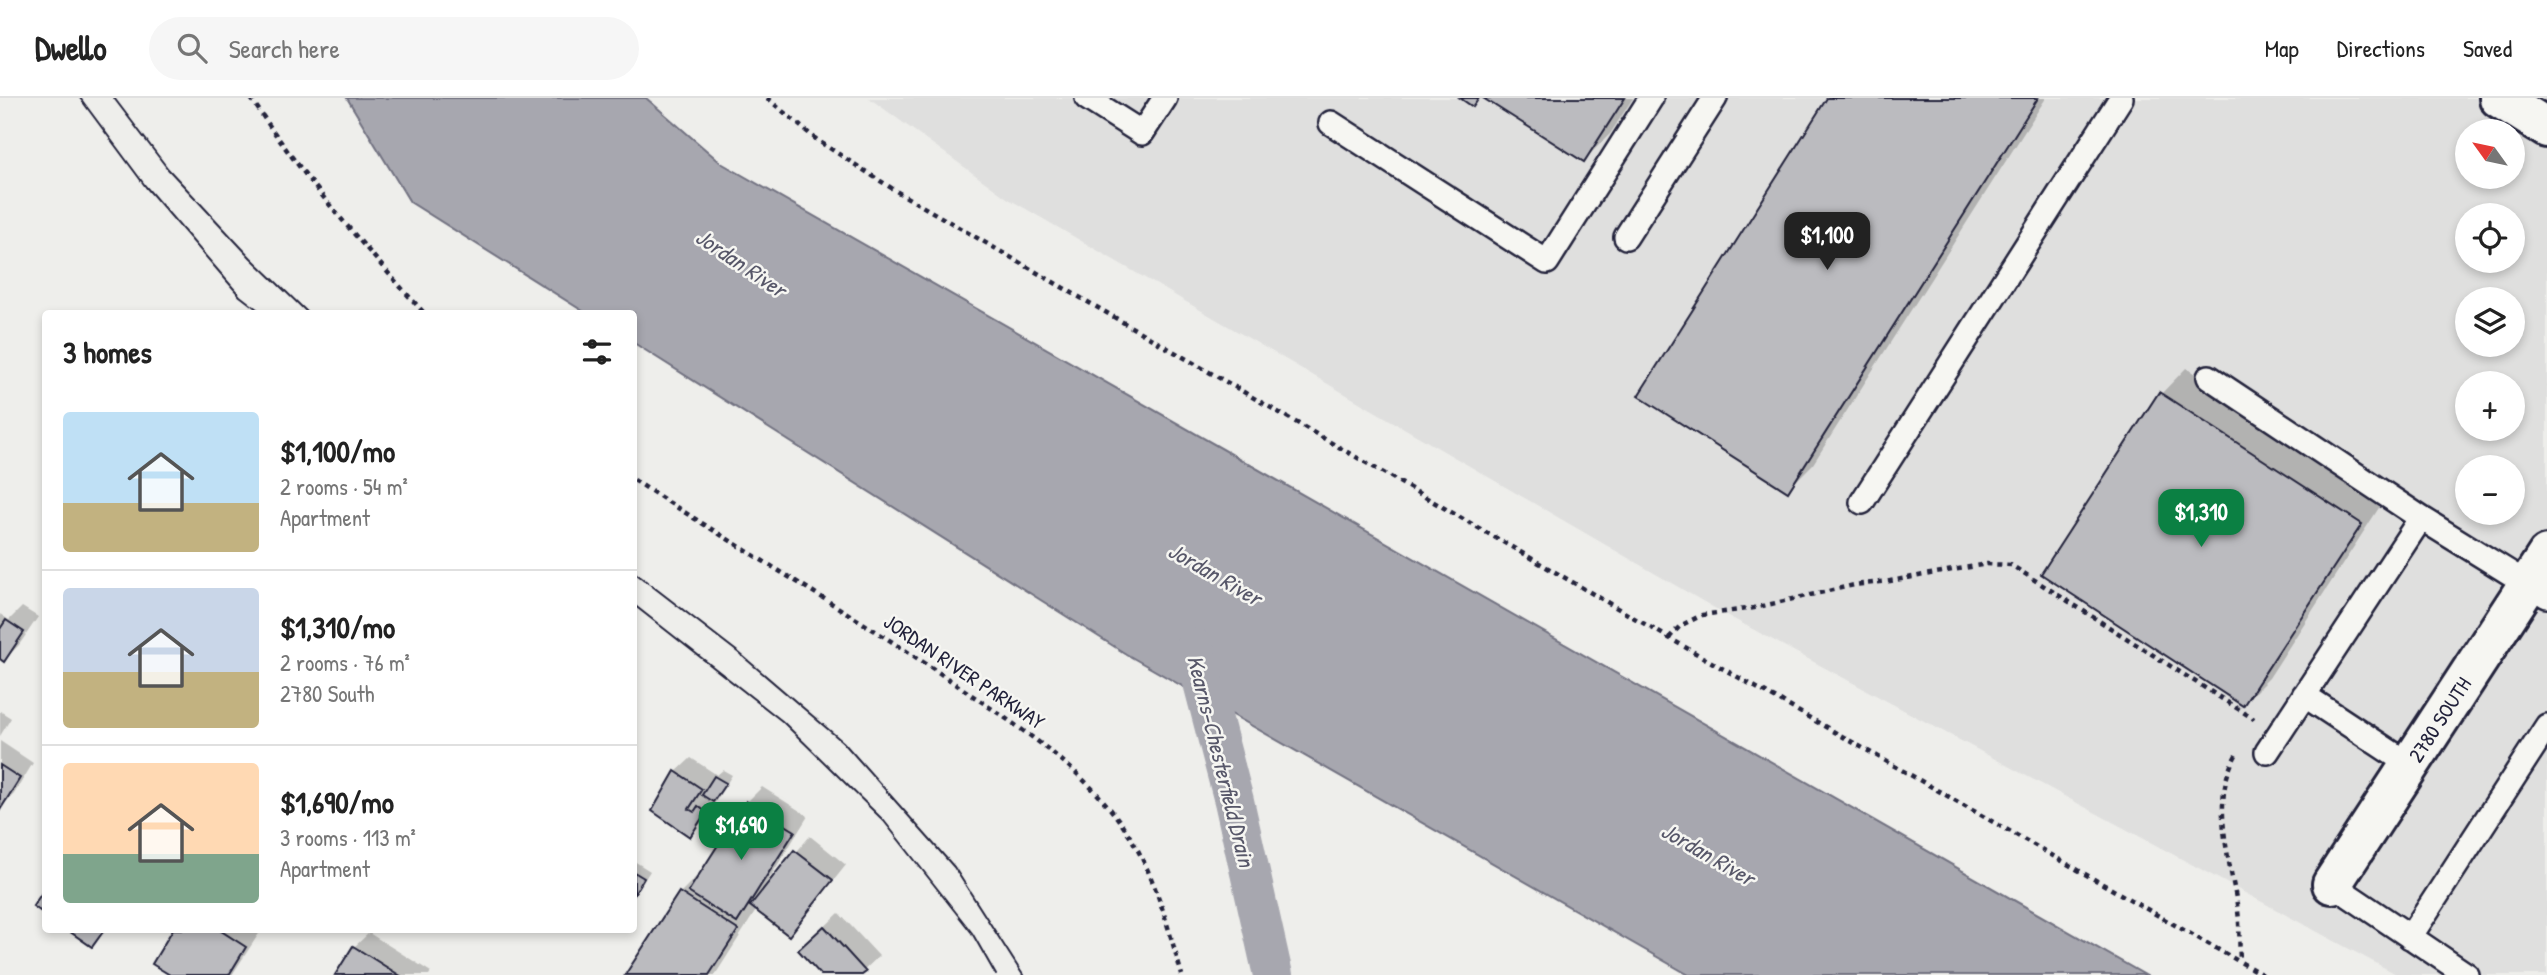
<!DOCTYPE html>
<meta charset="utf-8">
<style>
body{margin:0;font-family:"Patrick Hand",sans-serif;background:#f6f6f6;color:#222;height:100vh;display:flex;flex-direction:column;font-size:26px;white-space:nowrap}
*{box-sizing:border-box;margin:0}
p{font-size:23px;color:#767676}
.icon{flex:none;width:38px;height:38px;fill:none;stroke:currentColor;stroke-width:2;stroke-linecap:round;stroke-linejoin:round}
.map{position:relative;flex:1;overflow:hidden}
.sheet{position:absolute;left:42px;top:212px;width:595px;height:623px;display:flex;flex-direction:column;background:#fff;border-radius:7px;box-shadow:0 4px 10px #0003}
.sheet>*{flex:none}
.needle{width:46px;rotate:303deg}
.fabs{position:absolute;left:2455px;top:21px;display:grid;gap:14px}
.fabs a{display:grid;place-items:center;width:70px;height:70px;border-radius:50%;background:#fff;box-shadow:0 4px 10px #0003;font-size:35px}
.price{position:absolute;translate:-50% -60px;padding:0 16px;border-radius:14px;background:#0b8043;color:#fff;font-size:23px;line-height:46px;filter:drop-shadow(0 2px 4px #0008)}
.price::after{content:'';position:absolute;left:50%;top:42px;width:21px;height:16px;margin-left:-10px;background:inherit;clip-path:polygon(0 0,100% 0,50% 100%)}
.price.active{background:#222;color:#fff}
ul{padding:0;list-style:none}
li{display:flex;align-items:center;gap:21px;height:175px;padding:0 21px}
li+li{border-top:2px solid #e0e0e0}
li span{display:grid;place-items:center;flex:none;width:196px;height:140px;border-radius:7px;color:#555}
li>.icon{margin-inline-start:auto}
span .icon{width:84px;height:84px;fill:#fffc;stroke-width:1}
li b{font-size:30px}
h2{display:flex;justify-content:space-between;align-items:center;height:84px;padding:0 21px;font-size:30px}
header{display:flex;align-items:center;gap:42px;box-sizing:border-box;height:98px;padding:0 35px;background:#fff;border-bottom:2px solid #e0e0e0}
header strong{font-size:33px}
nav{display:flex;gap:38px;margin-inline-start:auto;font-size:24px}
.search{width:490px;height:63px;background:#f6f6f6;display:flex;align-items:center;gap:18px;box-sizing:border-box;padding:0 24px;border-radius:38px;color:#767676;font-size:26px}
.map>svg:first-child{display:block}
</style>
<header>
<strong>Dwello</strong>
<div class="search"><svg class="icon" aria-label="search" viewBox="0 0 24 24"><circle cx="10" cy="10" r="6"/><path d="M15 15l6 6"/></svg>Search here</div>
<nav><a>Map</a><a>Directions</a><a>Saved</a></nav>
</header>
<div class="map">
<svg width="2547" height="877" viewBox="0 0 2547 877">
<rect width="100%" height="100%" fill="#eeeeeb"/>
<filter id="ink" filterUnits="userSpaceOnUse"><feTurbulence type="fractalNoise" baseFrequency=".0143" numOctaves="2"/><feDisplacementMap in="SourceGraphic" scale="14" xChannelSelector="R" yChannelSelector="G"/><feConvolveMatrix kernelMatrix="1 2 1 2 8 2 1 2 1" color-interpolation-filters="sRGB"/></filter>
<g filter="url(#ink)">
<!-- built -->
<path fill="#dfdfde" fill-rule="evenodd" d="M869,0H2547V877H2398L1730,519L1007,100ZM2468,33H2513V79H2468ZM2468,117H2513V163H2468ZM2468,201H2513V247H2468ZM2468,285H2513V331H2468ZM2468,369H2513V415H2468Z"/>
<!-- water -->
<path fill="#a7a7af" stroke="#727281" stroke-width="2" d="M347,0H646L721,65L2145,877H1689L1126,556L634,245V215H586L410,104Z"/>
<!-- shadow -->
<path fill="#0003" d="M1487,0H1633L1610,36L1584,62Z
M1830,0H2046L1813,366L1787,392Z
M2186,270L2386,399L2269,580L2243,606L2161,296Z
M22,509L38,519L19,547L4,562L0,559V516L9,522Z
M0,613L11,620L0,638Z
M0,643L33,665L14,696L0,710Z
M691,660L717,677L723,672L732,677L704,722L690,737L676,674Z
M762,689L808,718L764,789L766,790L810,738L846,767L803,821L789,836L757,811L715,877H627L680,795L701,774L747,704Z
M634,763L650,773L634,798Z
M839,815L879,858L859,877H821L822,875L815,838Z
M175,831H256L260,834L232,877H173Z
M369,835L431,874L429,877H337L354,849Z"/>
<g fill="none" stroke-linecap="round" stroke-linejoin="round">
<!-- canal -->
<path stroke="#a7a7af" stroke-width="40" d="M1194,550L1234,703L1273,877"/>
</g>
<!-- building -->
<path fill="#bbbbbf" stroke="#22223b" stroke-width="2" d="M1460,0H1479L1473,9Z
M1483,0H1625L1584,64Z
M1827,0H2038L1788,394L1638,298Z
M2159,294L2362,426L2243,608L2041,476Z
M6,522L24,534L4,564L0,561V531Z
M0,667L20,680L0,712Z
M675,673L702,691L689,711L694,714L698,708L706,714L690,739L652,713Z
M714,678L726,685L713,704L702,697Z
M746,703L795,733L737,825L688,794Z
M794,752L833,782L789,838L750,808Z
M634,774L644,780L634,797Z
M46,789V817L33,808Z
M679,794L738,832L709,877H625Z
M824,828L866,874L862,877H821L798,852Z
M66,831H105L92,849Z
M173,831H218L246,849L229,877H170L152,866Z
M353,848L399,877H335Z"/>
<g fill="none" stroke-linecap="round" stroke-linejoin="round">
<!-- service casing -->
<g stroke="#22223b" stroke-width="28">
<path id="service" d="M1087,0L1142,35L1165,0
M1331,25L1547,164L1651,0
M1626,139L1715,0
M2209,279L2421,420L2547,498
M1862,404L2121,0
M2304,597L2410,667
M2267,654L2421,420
M2332,786L2467,877
M2410,839L2547,628"/>
</g>
<!-- minor casing -->
<g stroke="#22223b" stroke-width="44">
<path id="minor" d="M2499,0L2547,30
M2332,786L2547,457"/>
</g>
<!-- path -->
<path stroke="#22223b" stroke-width="4.5" stroke-dasharray="5 5" stroke-linecap="butt" d="M251,0C301,78 362,146 424,215
M767,0L817,42L896,93L1669,540L2263,877
M634,382C742,452 854,516 960,589C1021,631 1086,671 1127,734C1156,778 1167,827 1182,877
M1669,540L1680,528L1702,517L1754,510L1854,487L1890,483L1987,466L2011,467L2254,621
M2236,657C2209,705 2231,763 2238,813C2240,829 2239,846 2240,862"/>
<!-- service -->
<use href="#service" stroke="#f6f6f2" stroke-width="23"/>
<!-- minor -->
<use href="#minor" stroke="#f6f6f2" stroke-width="38"/>
<!-- tram -->
<path stroke="#22223b" stroke-width="2" d="M80,0L146,89L240,198L262,215
M114,0L168,71L251,160L308,215
M634,474L739,555L843,644L954,769L1023,877
M634,507L782,623L884,723L972,835L996,877"/>
</g>
</g>
<g text-anchor="middle" stroke-width="5" stroke-linejoin="round" paint-order="stroke">
<!-- street labels -->
<g font-size="21" fill="#22223b" stroke="#f6f6f2">
<text transform="translate(964 574) rotate(34)" y="7">JORDAN RIVER PARKWAY</text>
<text transform="translate(2440 622) rotate(-57)" y="7">2780 SOUTH</text>
</g>
<!-- water labels -->
<g font-size="23" font-style="italic" fill="#575769" stroke="#f6f6f2">
<text transform="translate(741 165) rotate(34)" y="8">Jordan River</text>
<text transform="translate(1215 476) rotate(30)" y="8">Jordan River</text>
<text transform="translate(1221 663) rotate(76)" y="8">Kearns-Chesterfield Drain</text>
<text transform="translate(1708 756) rotate(30)" y="8">Jordan River</text>
</g>
</g>
</svg>
<div class="fabs">
<a><svg class="needle" viewBox="-14 -14 28 28"><path d="M0-13l5 13h-10z" fill="#e53935"/><path d="M0 13l5-13h-10z" fill="#767676"/></svg></a>
<a><svg class="icon" aria-label="locate" viewBox="0 0 24 24"><circle cx="12" cy="12" r="6"/><path d="M12 2v4M12 18v4M2 12h4M18 12h4"/></svg></a>
<a><svg class="icon" aria-label="layers" viewBox="0 0 24 24"><path d="M12 4l9 5-9 5-9-5zM3 14l9 5 9-5"/></svg></a>
<a>+</a>
<a>−</a>
</div>
<b class="price active" style="left:1827px;top:174px">$1,100</b>
<b class="price" style="left:2201px;top:451px">$1,310</b>
<b class="price" style="left:741px;top:764px">$1,690</b>
<section class="sheet">
<h2>3 homes<svg class="icon" aria-label="filters" viewBox="0 0 24 24"><path d="M4 7h16M4 17h16"/><circle cx="9" cy="7" r="2"/><circle cx="15" cy="17" r="2"/></svg></h2>
<ul>
<li><span style="background:linear-gradient(#bfe0f5 65%,#c2b280 0)"><svg class="icon" aria-label="home" viewBox="0 0 24 24"><path d="M3 11l9-7 9 7M6 9v11h12V9"/></svg></span><div><b>$1,100/mo</b><p>2 rooms · 54 m²</p><p>Apartment</p></div></li>
<li><span style="background:linear-gradient(#c9d6e8 60%,#c2b280 0)"><svg class="icon" aria-label="home" viewBox="0 0 24 24"><path d="M3 11l9-7 9 7M6 9v11h12V9"/></svg></span><div><b>$1,310/mo</b><p>2 rooms · 76 m²</p><p>2780 South</p></div></li>
<li><span style="background:linear-gradient(#ffd9b3 65%,#7fa58c 0)"><svg class="icon" aria-label="home" viewBox="0 0 24 24"><path d="M3 11l9-7 9 7M6 9v11h12V9"/></svg></span><div><b>$1,690/mo</b><p>3 rooms · 113 m²</p><p>Apartment</p></div></li>
</ul>
</section>
</div>
